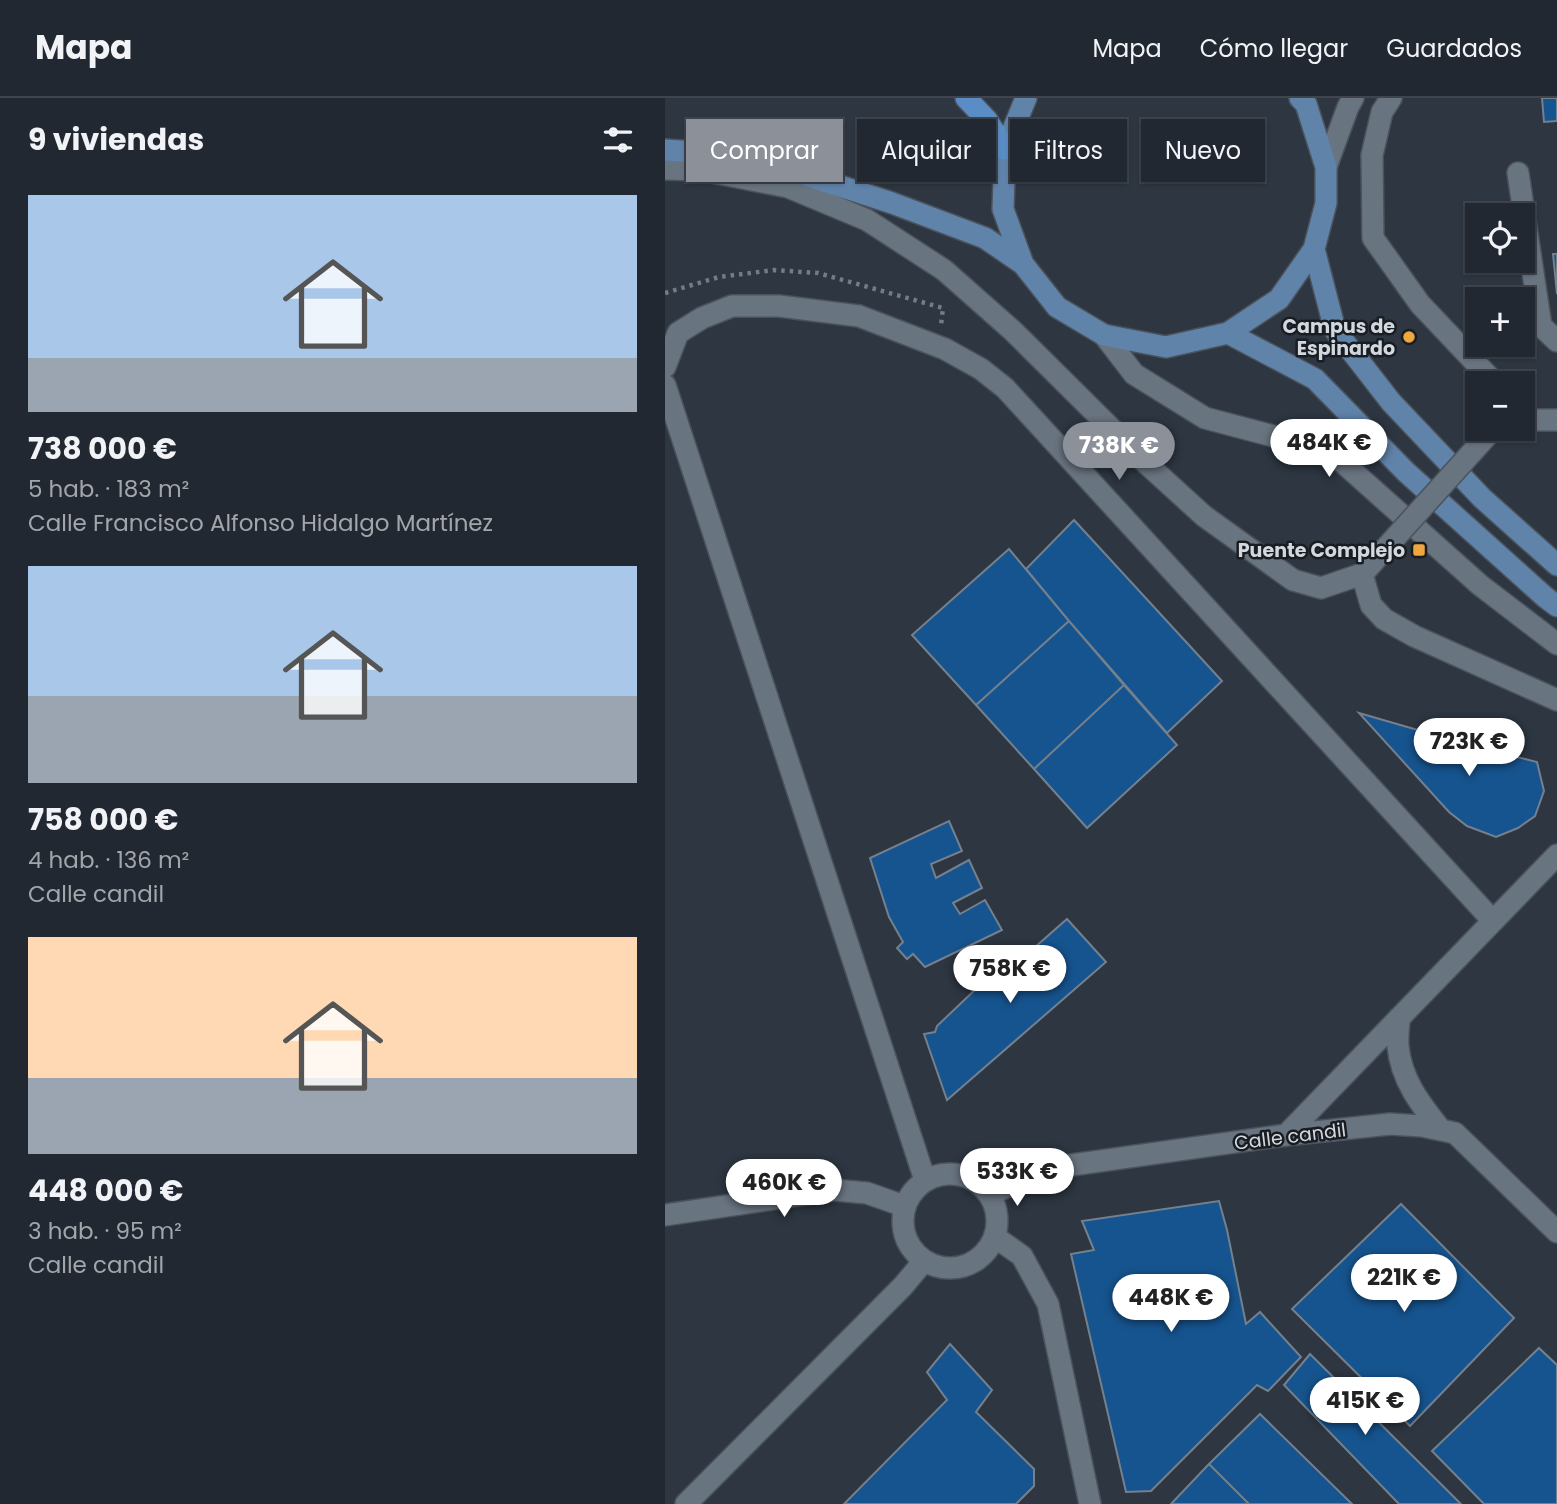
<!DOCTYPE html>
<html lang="es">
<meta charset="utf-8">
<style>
body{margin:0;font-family:Poppins,sans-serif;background:#2a3039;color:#f1f3f6;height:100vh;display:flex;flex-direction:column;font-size:26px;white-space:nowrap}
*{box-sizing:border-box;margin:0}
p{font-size:23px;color:#a2a6ab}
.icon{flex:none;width:38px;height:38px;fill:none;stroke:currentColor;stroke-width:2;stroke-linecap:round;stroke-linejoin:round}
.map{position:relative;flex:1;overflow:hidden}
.drawer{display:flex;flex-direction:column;background:#222831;width:665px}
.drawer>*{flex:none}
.top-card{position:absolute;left:21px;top:21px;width:665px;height:63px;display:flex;gap:14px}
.controls{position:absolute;left:800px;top:105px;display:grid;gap:14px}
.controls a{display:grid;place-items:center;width:70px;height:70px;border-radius:0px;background:#222831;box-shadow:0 2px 5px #0004,0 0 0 2px #3f444d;font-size:35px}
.price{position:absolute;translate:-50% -60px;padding:0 16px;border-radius:24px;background:#fff;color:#222;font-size:23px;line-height:46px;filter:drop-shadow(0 2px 4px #0008)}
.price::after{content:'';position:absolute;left:50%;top:42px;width:21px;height:16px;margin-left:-10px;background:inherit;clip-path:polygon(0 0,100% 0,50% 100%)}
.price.active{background:#8c9099;color:#fff}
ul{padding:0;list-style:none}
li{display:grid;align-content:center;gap:14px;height:371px;padding:0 28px}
li span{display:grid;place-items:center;height:217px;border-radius:0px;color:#555}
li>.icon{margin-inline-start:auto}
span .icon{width:126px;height:126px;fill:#fffc;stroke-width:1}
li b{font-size:30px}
h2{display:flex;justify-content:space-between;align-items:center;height:84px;padding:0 28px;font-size:30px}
.chip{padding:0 24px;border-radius:0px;background:#222831;box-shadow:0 2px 5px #0004,0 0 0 2px #3f444d;font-size:24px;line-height:63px}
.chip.active{background:#8c9099;color:#fff}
header{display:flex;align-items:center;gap:42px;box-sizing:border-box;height:98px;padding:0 35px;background:#222831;border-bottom:2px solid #3f444d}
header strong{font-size:33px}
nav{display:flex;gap:38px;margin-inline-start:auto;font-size:24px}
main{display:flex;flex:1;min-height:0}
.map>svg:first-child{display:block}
</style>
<header>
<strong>Mapa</strong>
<nav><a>Mapa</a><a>Cómo llegar</a><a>Guardados</a></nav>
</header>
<main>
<section class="drawer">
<h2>9 viviendas<svg class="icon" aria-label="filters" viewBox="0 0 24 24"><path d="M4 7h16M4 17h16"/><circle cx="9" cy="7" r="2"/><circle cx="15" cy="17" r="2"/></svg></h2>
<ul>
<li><span style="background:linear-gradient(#a9c7e8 75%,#9aa5b1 0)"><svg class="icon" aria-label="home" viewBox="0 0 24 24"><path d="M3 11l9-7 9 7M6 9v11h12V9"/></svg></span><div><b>738 000 €</b><p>5 hab. · 183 m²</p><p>Calle Francisco Alfonso Hidalgo Martínez</p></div></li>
<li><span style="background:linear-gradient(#a9c7e8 60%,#9aa5b1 0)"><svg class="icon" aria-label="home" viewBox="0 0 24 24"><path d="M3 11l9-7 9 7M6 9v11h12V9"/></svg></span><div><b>758 000 €</b><p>4 hab. · 136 m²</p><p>Calle candil</p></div></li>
<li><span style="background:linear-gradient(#ffd9b3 65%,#9aa5b1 0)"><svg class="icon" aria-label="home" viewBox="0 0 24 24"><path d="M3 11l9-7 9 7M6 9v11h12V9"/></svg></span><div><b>448 000 €</b><p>3 hab. · 95 m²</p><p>Calle candil</p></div></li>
</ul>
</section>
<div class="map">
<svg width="892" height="1406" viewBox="0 0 892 1406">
<rect width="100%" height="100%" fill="#2d3641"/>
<!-- building -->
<path fill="#16548f" stroke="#75808d" stroke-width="2" d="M877,0H892V23L879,24Z
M888,156H892V196Z
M409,422L557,583L502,635L404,523L361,471Z
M344,451L404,523L311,607L247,537Z
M404,523L459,587L369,671L311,607Z
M459,587L512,647L422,730L369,671Z
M694,615L808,648L872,664L879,693L870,718L853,730L831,739L802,728L784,714Z
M284,723L297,753L266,766L271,780L304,762L317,790L288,805L295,816L320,802L337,832L260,869L248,856L242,861L232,850L238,844L224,819L205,760Z
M402,821L441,864L282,1002L259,936L270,934L272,928L355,849L361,857Z
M554,1103L562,1132L581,1226L595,1214L636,1259L603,1293L592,1287L486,1393L461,1394L406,1156L429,1152L417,1123Z
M736,1106L849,1220L745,1328L627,1211Z
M285,1246L327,1292L311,1314L369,1371V1388L351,1406H179L282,1302L262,1274Z
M874,1250L892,1267V1406H819L767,1353Z
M645,1256L796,1406H734L619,1287Z
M595,1316L687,1406H584L544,1366Z
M544,1366L584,1406H506Z"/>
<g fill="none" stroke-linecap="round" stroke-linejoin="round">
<!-- street casing -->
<g stroke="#4a525b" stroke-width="24">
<path id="street" d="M726,0L717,14L707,57L708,140L755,206L826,281L827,285
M661,69L683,9L688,0
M0,71L36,72L123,89L202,122L279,172L348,233L483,367L539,418L628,482L656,490L697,476L701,472
M853,75L876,228L892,243
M439,237L469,276L540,320L608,338L675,362L815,487L892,546
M0,269L13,235L37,220L67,208H114L194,218L280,251L316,271L340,290L828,823
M0,287L260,1082
M858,322H892
M697,476L706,507L719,521L749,538L892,602
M734,920C734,929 732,939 733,948C736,982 756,1007 776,1032
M621,1037L892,757
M238 1123a47 47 0 1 1 94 0a47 47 0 1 1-94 0Z
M325,1097L378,1071L621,1037L725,1026L757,1028L790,1035L892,1134
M0,1117L169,1092L202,1095L239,1108
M330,1139L357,1158L383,1206L425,1406
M21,1406L238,1188L259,1163"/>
</g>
<!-- primary casing -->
<g stroke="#4a525b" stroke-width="24">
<path id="primary" d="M0,52L46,55L135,75L227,105L320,140L358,166L392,209L439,237L501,249L563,235L614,201L649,151L661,105V69L641,6L635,0
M649,151L670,232L726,304L817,400L892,467
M358,166L338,111L340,51L361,0
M563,235L650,281L741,374L880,499L892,508"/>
</g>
<!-- highway casing -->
<g stroke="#4a525b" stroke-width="24">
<path id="highway" d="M301,0L322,22L340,51"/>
</g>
<!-- path -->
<path stroke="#747b85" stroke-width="4.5" stroke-dasharray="3.5 5" stroke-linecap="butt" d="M0,195L54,179L109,172L153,175L278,210L276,227L278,229"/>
<!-- street -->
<use href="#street" stroke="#697481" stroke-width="21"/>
<!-- primary -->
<use href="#primary" stroke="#6083aa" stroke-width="21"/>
<!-- highway -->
<use href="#highway" stroke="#5a8dc5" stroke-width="21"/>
<!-- street-bridge casing -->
<g stroke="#4a525b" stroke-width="24" stroke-linecap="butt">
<path id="street-bridge" d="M701,472L828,331"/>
</g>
<!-- street-bridge -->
<use href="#street-bridge" stroke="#697481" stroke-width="21"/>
</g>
<!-- markers -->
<g fill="#f0a63e" stroke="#191d22" stroke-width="2.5">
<circle cx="744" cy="239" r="7"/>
<rect x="747" y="445" width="14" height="14" rx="3.5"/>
</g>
<g text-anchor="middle" stroke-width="5" stroke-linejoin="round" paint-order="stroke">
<!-- poi labels -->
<g font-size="19" font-weight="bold" fill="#d2d8df" stroke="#191d22" text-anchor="end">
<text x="730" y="235">Campus de<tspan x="730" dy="22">Espinardo</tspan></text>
<text x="740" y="459">Puente Complejo</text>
</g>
<!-- street labels -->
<g font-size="19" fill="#d2d8df" stroke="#191d22">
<text transform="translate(625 1038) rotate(-7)" y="7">Calle candil</text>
</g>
</g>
</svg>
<div class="controls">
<a><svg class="icon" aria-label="locate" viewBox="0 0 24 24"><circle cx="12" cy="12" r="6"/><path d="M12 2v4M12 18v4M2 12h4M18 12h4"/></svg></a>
<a>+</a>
<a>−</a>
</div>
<b class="price" style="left:664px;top:381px">484K €</b>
<b class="price active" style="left:454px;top:384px">738K €</b>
<b class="price" style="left:804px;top:680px">723K €</b>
<b class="price" style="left:345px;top:907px">758K €</b>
<b class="price" style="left:352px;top:1110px">533K €</b>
<b class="price" style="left:119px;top:1121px">460K €</b>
<b class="price" style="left:739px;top:1216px">221K €</b>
<b class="price" style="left:506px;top:1236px">448K €</b>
<b class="price" style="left:700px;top:1339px">415K €</b>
<div class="top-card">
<a class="chip active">Comprar</a>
<a class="chip">Alquilar</a>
<a class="chip">Filtros</a>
<a class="chip">Nuevo</a>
</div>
</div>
</main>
